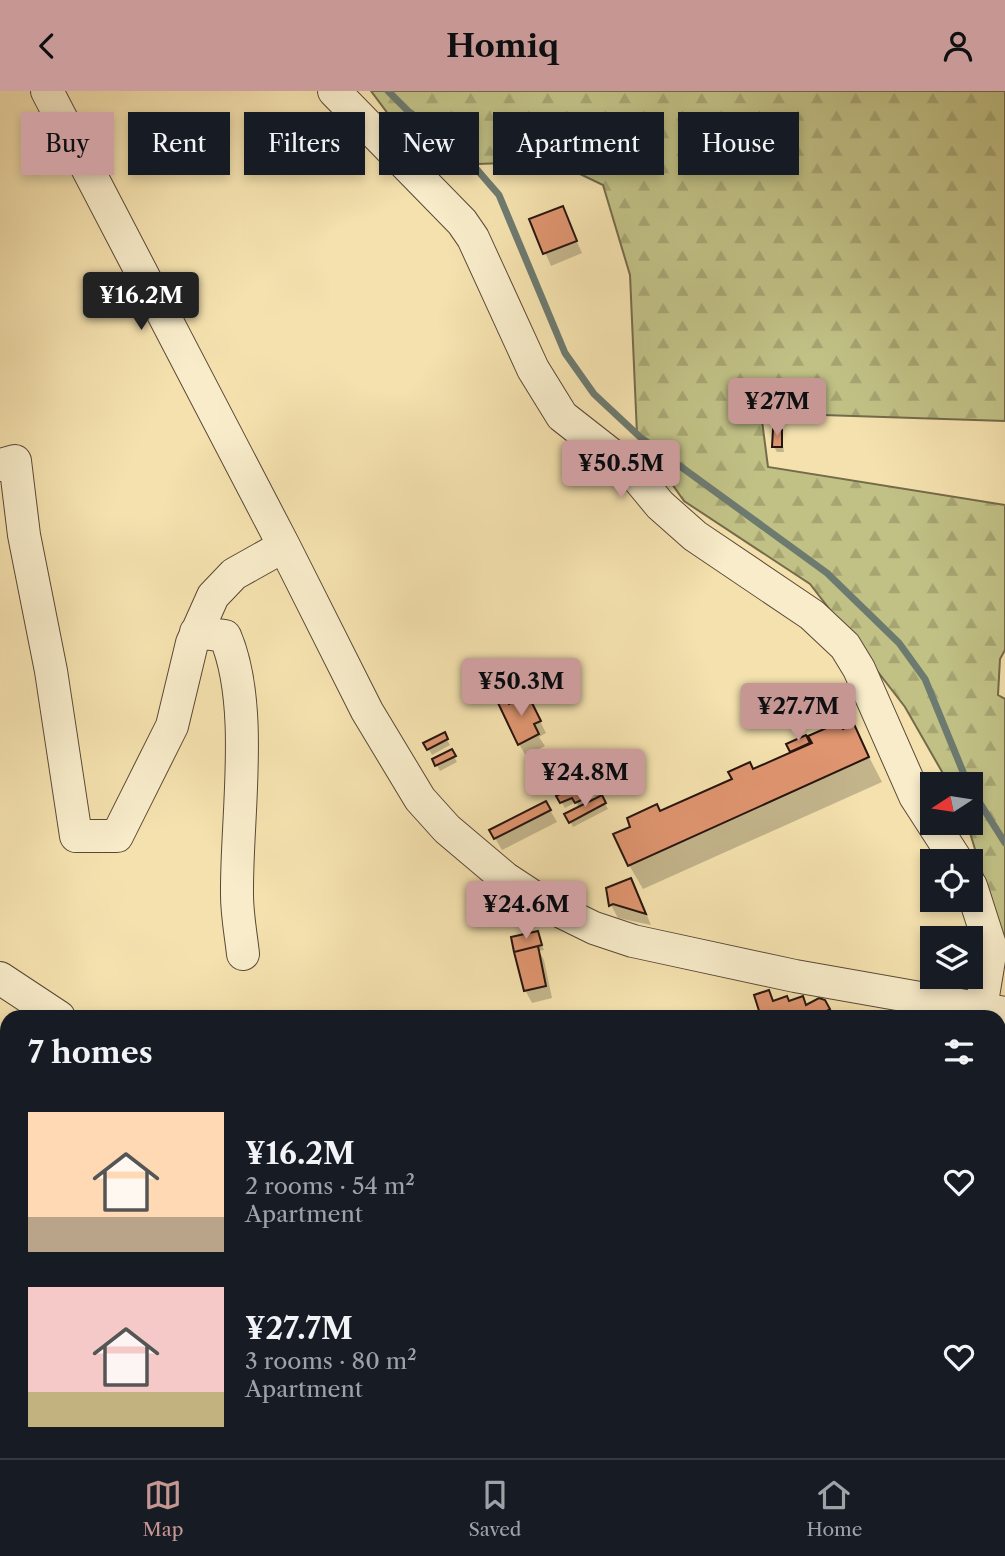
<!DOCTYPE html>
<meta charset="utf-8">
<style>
body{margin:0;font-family:"Libre Caslon Text",serif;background:#20242c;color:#f1f3f6;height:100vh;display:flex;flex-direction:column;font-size:26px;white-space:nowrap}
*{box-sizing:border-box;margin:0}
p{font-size:23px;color:#9ea1a6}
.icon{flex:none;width:38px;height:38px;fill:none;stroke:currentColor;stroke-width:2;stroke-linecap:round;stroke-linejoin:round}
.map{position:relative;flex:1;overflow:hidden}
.drawer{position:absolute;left:0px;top:919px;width:1006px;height:450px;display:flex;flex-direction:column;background:#171b24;border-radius:21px 21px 0 0;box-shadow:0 4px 10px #0003}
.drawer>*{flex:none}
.hud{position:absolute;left:21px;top:21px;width:964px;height:63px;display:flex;gap:14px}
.needle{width:46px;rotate:258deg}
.buttons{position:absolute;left:920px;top:681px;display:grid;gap:14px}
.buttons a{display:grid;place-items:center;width:63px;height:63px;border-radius:0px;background:#171b24;box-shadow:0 4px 10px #0003;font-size:35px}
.price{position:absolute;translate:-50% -60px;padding:0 16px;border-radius:7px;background:#c59692;color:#111;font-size:23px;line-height:46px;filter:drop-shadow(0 2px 4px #0008)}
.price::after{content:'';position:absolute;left:50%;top:42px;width:21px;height:16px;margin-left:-10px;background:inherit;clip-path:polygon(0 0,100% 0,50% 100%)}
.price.active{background:#222;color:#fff}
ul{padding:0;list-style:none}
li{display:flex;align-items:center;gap:21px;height:175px;padding:0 28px}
li span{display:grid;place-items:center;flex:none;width:196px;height:140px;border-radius:0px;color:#555}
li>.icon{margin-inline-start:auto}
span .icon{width:84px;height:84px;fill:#fffc;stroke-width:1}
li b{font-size:30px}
h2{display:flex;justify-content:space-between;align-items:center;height:84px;padding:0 28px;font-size:30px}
.tag{padding:0 24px;border-radius:0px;background:#171b24;box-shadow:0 4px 10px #0003;font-size:24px;line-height:63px}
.tag.active{background:#c59692;color:#111}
header{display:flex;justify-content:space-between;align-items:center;height:91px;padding:0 28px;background:#c59692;color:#111;font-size:32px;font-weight:800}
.menu{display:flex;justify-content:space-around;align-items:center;height:98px;border-top:2px solid #363941;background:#171b24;font-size:19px;color:#9ea1a6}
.menu a{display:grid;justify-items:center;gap:4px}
.menu .active{color:#c59692}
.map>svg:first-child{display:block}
</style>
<header><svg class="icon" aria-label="back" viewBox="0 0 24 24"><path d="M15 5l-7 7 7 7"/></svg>Homiq<svg class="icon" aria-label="person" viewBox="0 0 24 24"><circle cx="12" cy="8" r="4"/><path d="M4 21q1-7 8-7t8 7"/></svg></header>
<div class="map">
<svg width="1005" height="1367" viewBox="0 0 1005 1367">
<defs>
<pattern id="forest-firs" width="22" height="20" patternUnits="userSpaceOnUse" patternTransform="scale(1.75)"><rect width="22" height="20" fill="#c1c186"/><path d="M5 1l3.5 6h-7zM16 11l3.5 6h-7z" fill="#a6a572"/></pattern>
</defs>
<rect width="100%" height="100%" fill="#f4e1ae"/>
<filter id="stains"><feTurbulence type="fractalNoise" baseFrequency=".00286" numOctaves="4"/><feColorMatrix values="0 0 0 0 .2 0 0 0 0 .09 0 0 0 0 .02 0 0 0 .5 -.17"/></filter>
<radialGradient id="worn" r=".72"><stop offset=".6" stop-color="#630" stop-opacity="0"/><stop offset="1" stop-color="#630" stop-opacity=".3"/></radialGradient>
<!-- forest -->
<path fill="url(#forest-firs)" stroke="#746b4a" stroke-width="2" d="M371,0H1005V330L761,322L768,376L1005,414V559L1000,568L998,604L1005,608V856L967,732H971V693H949L905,616L810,493L684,410L637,343L630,184L603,94L553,70L427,75Z"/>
<!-- shadow -->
<path fill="#0003" fill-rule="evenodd" d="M562,117L582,162L551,175L531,129Z
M781,341L784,361H777L774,356Z
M509,615L534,618L546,642L539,646L545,655L526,665L519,653Z
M853,635L882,691L643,798L629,774L633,736L792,662L788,654L806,646L810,654Z
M444,643L450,654L432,664L426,653Z
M451,660L457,671L440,680L434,669Z
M592,688L608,718L573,736L567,724L580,718L576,711L565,717L558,705ZM594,702L597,709L588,714L584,707Z
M546,712L557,731L502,759L495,747Z
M630,789L637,801L651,834L618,827L611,814L608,798Z
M537,842L544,859L539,860L544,869L552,907L532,912L525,899Z
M768,901L774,911L807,915L824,911L833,926H763Z
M999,1061L1005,1070V1081L999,1085Z
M999,1192L1005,1200V1254L999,1247Z"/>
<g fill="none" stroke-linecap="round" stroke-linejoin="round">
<!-- stream -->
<path stroke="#6d7a6f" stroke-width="7" d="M388,0L408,20L460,59L499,104L565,262L594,303L640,346L827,482L899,552L925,588L968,693
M971,698L1005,752"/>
</g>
<!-- building -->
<path fill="#df9570" stroke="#27150f" stroke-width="2" d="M563,115L577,150L543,163L529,128Z
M773,338L782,339V356H772Z
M528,604L541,630L534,633L539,643L518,654L498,612L506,607L509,613Z
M840,631L843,638L854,633L869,666L628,775L613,743L630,736L627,727L657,713L660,720L732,688L728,681L750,671L753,678L812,652L808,645Z
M445,641L448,648L427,659L423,652Z
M806,644L810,652L790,661L786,653Z
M452,658L456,665L435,675L432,668Z
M593,686L600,699L592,703L589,697L583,701L586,707L575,712L572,707L560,712L556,705Z
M602,704L606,712L569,732L564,723Z
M546,710L551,719L494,748L489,739Z
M631,787L646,823L613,813L609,815L606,797Z
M538,840L542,854L514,861L511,846Z
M538,855L546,895L524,900L514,861Z
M769,899L773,910L787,905L789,910L803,905L806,914L819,907L825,909L830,918L816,926H761L754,904Z
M1005,1106V1128L999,1121V1110Z
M999,1189L1005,1197V1214L999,1219Z
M1005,1221V1254L999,1246V1225Z"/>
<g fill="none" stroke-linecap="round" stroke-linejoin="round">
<!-- minor casing -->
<g stroke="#5a4837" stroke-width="34">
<path id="minor" d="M47,0L284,455L367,620L420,708L447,738L505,787L543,812L594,837L633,850L795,885L1005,922
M334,0L462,131L473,147L533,278L562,325L631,379L660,414L695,445L812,524L845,555L859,578L915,705L957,770
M0,374L15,370L24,444L51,580L76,745H117L172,635L192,552L213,505L234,483L284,455
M196,541L225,545C255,615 236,727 237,804C237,824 241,844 243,863
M971,795L991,857L981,917
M0,887L59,926
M999,1138L1005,1145
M555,1362L563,1367
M764,1362L765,1367
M962,1362L963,1367
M386,1367L390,1362"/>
</g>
<!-- minor -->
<use href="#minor" stroke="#f8ecca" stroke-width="32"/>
</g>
<rect width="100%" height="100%" filter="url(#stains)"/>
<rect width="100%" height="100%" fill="url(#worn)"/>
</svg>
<div class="buttons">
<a><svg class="needle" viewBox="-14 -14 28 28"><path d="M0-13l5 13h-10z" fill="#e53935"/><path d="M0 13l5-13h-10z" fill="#9ea1a6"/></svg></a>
<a><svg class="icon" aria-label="locate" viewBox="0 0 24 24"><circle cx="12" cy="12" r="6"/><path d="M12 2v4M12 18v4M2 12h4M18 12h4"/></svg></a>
<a><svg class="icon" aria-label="layers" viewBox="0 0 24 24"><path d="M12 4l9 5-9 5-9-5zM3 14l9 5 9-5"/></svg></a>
</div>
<b class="price active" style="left:141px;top:241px">¥16.2M</b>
<b class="price" style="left:777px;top:347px">¥27M</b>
<b class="price" style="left:621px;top:409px">¥50.5M</b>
<b class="price" style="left:521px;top:627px">¥50.3M</b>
<b class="price" style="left:798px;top:652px">¥27.7M</b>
<b class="price" style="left:585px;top:718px">¥24.8M</b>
<b class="price" style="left:526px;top:850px">¥24.6M</b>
<div class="hud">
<a class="tag active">Buy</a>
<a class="tag">Rent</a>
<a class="tag">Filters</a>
<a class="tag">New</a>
<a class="tag">Apartment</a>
<a class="tag">House</a>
</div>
<section class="drawer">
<h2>7 homes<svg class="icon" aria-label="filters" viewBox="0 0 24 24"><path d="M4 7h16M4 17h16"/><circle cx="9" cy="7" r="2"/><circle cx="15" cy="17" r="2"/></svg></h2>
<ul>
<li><span style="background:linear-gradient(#ffd9b3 75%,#b9a48a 0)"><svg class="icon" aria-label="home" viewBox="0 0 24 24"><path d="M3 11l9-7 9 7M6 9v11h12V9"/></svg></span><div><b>¥16.2M</b><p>2 rooms · 54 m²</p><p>Apartment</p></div><svg class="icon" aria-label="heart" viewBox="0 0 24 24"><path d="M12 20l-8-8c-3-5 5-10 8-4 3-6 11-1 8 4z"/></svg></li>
<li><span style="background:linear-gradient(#f6c9c9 75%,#c2b280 0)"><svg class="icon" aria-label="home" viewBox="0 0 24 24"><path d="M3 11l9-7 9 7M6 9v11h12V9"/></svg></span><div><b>¥27.7M</b><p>3 rooms · 80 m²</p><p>Apartment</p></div><svg class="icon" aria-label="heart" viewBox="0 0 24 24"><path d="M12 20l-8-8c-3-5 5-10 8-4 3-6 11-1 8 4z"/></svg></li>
</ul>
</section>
</div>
<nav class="menu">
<a class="active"><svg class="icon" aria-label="map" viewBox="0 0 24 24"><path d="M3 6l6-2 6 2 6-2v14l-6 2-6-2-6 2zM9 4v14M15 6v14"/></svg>Map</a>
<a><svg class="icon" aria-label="saved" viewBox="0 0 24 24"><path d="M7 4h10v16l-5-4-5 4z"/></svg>Saved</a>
<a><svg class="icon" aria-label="home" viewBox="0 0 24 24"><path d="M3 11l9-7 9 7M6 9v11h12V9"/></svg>Home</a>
</nav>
